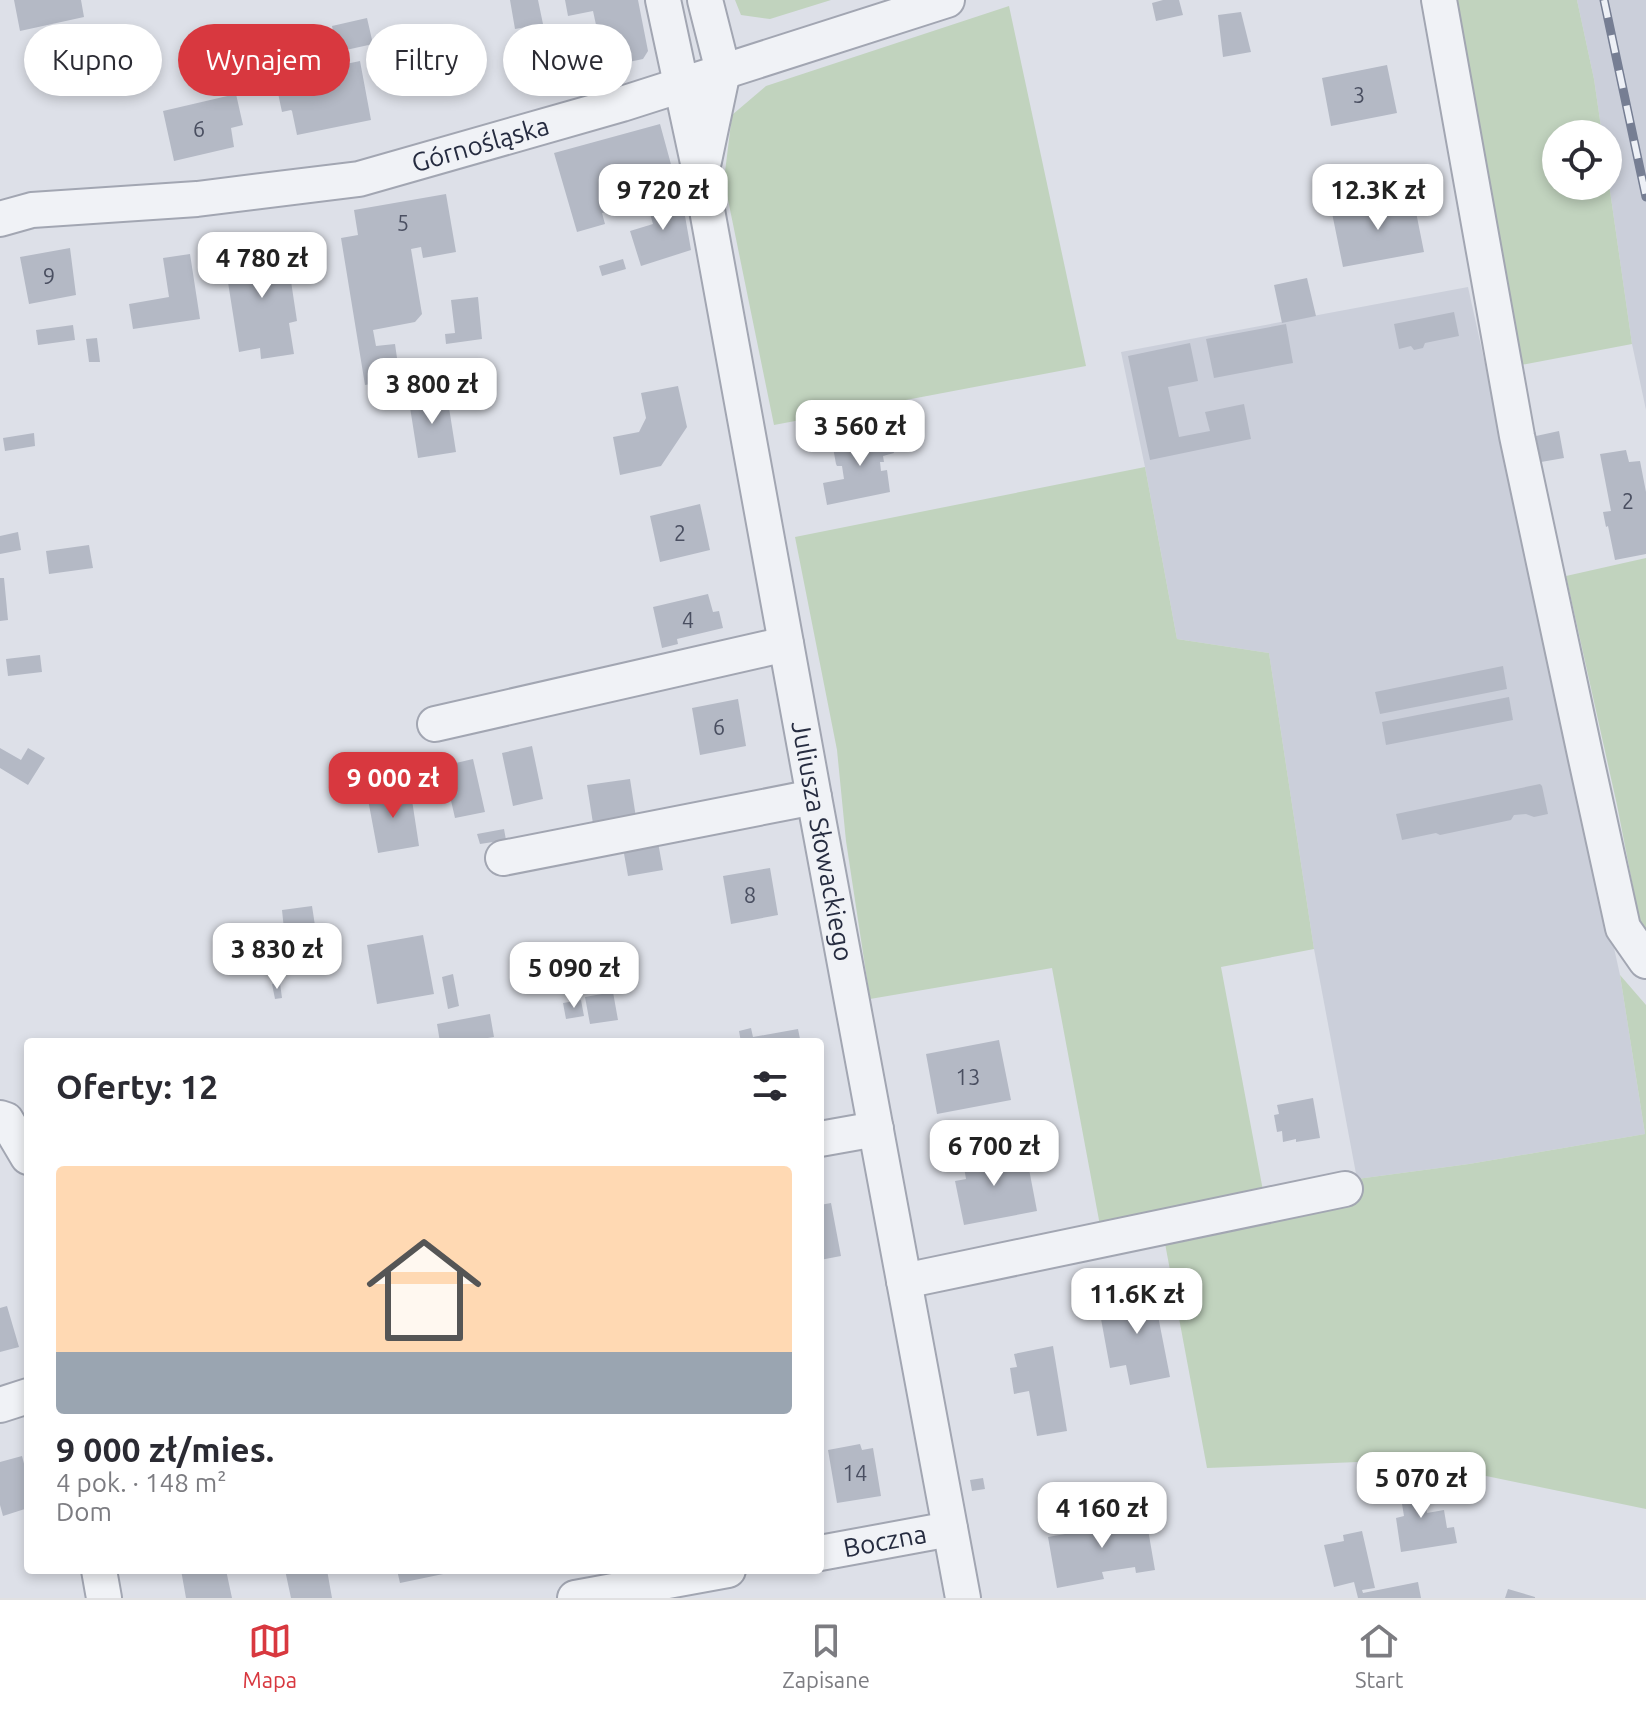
<!DOCTYPE html>
<html lang="pl">
<meta charset="utf-8">
<style>
body{margin:0;font-family:Ubuntu,sans-serif;background:#f7f7f7;color:#2b2b33;height:100vh;display:flex;flex-direction:column;font-size:30px;white-space:nowrap}
*{box-sizing:border-box;margin:0}
p{font-size:26px;color:#7c7c81}
.icon{flex:none;width:44px;height:44px;fill:none;stroke:currentColor;stroke-width:2;stroke-linecap:round;stroke-linejoin:round}
.map{position:relative;flex:1;overflow:hidden}
.side{position:absolute;left:24px;top:1038px;width:800px;height:536px;display:flex;flex-direction:column;background:#fff;border-radius:8px;box-shadow:0 4px 12px #0003}
.side>*{flex:none}
.guide{position:absolute;left:24px;top:24px;width:800px;height:72px;display:flex;gap:16px}
.tools{position:absolute;left:1542px;top:120px;display:grid;gap:16px}
.tools a{display:grid;place-items:center;width:80px;height:80px;border-radius:50%;background:#fff;box-shadow:0 4px 12px #0003;font-size:40px}
.price{position:absolute;translate:-50% -68px;padding:0 18px;border-radius:16px;background:#fff;color:#222;font-size:26px;line-height:52px;filter:drop-shadow(0 2px 4px #0008)}
.price::after{content:'';position:absolute;left:50%;top:48px;width:24px;height:18px;margin-left:-12px;background:inherit;clip-path:polygon(0 0,100% 0,50% 100%)}
.price.active{background:#d8383f;color:#fff}
ul{padding:0;list-style:none}
li{display:grid;align-content:center;gap:16px;height:424px;padding:0 32px}
li span{display:grid;place-items:center;height:248px;border-radius:8px;color:#555}
li>.icon{margin-inline-start:auto}
span .icon{width:144px;height:144px;fill:#fffc;stroke-width:1}
li b{font-size:34px}
h2{display:flex;justify-content:space-between;align-items:center;height:96px;padding:0 32px;font-size:34px}
.chip{padding:0 28px;border-radius:36px;background:#fff;box-shadow:0 4px 12px #0003;font-size:28px;line-height:72px}
.chip.active{background:#d8383f;color:#fff}
.tabs{display:flex;justify-content:space-around;align-items:center;height:112px;border-top:2px solid #e1e1e2;background:#fff;font-size:22px;color:#7c7c81}
.tabs a{display:grid;justify-items:center;gap:4px}
.tabs .active{color:#d8383f}
.map>svg:first-child{display:block}
</style>
<div class="map">
<svg width="1646" height="1598" viewBox="0 0 1646 1598">
<rect width="100%" height="100%" fill="#dde0e8"/>
<!-- built -->
<path fill="#cbcfda" d="M1577,0H1646V410L1632,344L1608,177V134H1602L1594,79Z
M1468,287L1620,975L1645,1134L1469,1164L1357,1179L1314,949L1269,653L1177,639L1145,467L1121,352Z"/>
<!-- green -->
<path fill="#c1d3be" d="M735,0H831L770,19L741,15Z
M1451,0H1577L1594,79L1602,134H1556V186H1608V177L1632,344L1516,366Z
M1009,6L1086,366L774,425L724,180L732,115L766,86Z
M1145,467L1177,639L1269,653L1314,949L1221,967L1264,1196L1357,1179L1469,1164L1645,1134L1620,975L1646,1005V1509L1409,1460L1207,1468L1164,1238L1104,1247L1052,968L870,999L846,841L837,750L795,537Z
M1646,558V941L1641,928L1617,805L1566,576Z"/>
<!-- building -->
<path fill="#b4b9c5" d="M14,0H81L84,17L20,31Z
M510,0H538L543,24L515,29Z
M565,0H638L648,51L643,59L605,67L528,91L523,69L589,48L588,42L593,41L592,35L598,34L593,11L568,16Z
M1163,0H1179L1183,15L1156,21L1152,3Z
M1241,12L1251,52L1223,57L1218,15Z
M367,18L373,44L337,52L332,26Z
M202,38L207,62L190,65L186,41Z
M360,61L371,120L297,135L292,111L291,110L282,112L275,79Z
M1387,65L1397,113L1331,126L1322,78Z
M236,94L243,125L231,128L234,147L174,161L163,111Z
M660,124L672,168L603,188L609,211L602,213L605,224L577,232L554,153Z
M446,194L456,252L423,258L421,247L411,249L422,314L415,322L373,330L376,346L395,344L400,379L365,385L341,238L358,235L354,210Z
M678,194L685,216L691,250L641,266L630,231L653,224L647,203Z
M1413,197L1424,252L1343,267L1332,213Z
M277,239L281,269L289,268L297,321L289,323L294,354L261,359L260,348L239,352L224,257L245,253L243,244Z
M70,248L76,295L29,304L20,257Z
M190,254L200,319L133,329L129,304L169,297L163,258Z
M623,259L626,269L602,276L599,266Z
M1307,278L1316,316L1282,323L1274,285Z
M478,297L482,339L446,344L445,334L455,333L451,300Z
M1454,312L1459,336L1425,343L1423,348L1414,350L1411,346L1399,349L1394,324Z
M1286,324L1293,363L1214,378L1206,339Z
M73,325L75,340L38,345L36,330Z
M97,338L100,362H89L86,339Z
M1190,343L1198,381L1168,387L1179,437L1210,431L1205,412L1244,404L1251,439L1150,460L1128,356Z
M678,386L687,427L661,466L620,475L613,437L639,432L646,418L641,393Z
M447,395L456,452L418,458L409,401Z
M889,430L894,453L883,456L884,462H880L881,471L887,470L890,492L827,505L823,483L844,479L842,466H837L836,464L832,442Z
M1559,431L1564,458L1541,462L1536,436Z
M34,433L35,446L5,451L3,438Z
M1626,450L1629,462L1640,461L1646,492V554L1615,560L1608,526L1606,527L1603,512L1611,511L1600,454Z
M700,504L710,550L660,562L650,516Z
M18,532L21,550L0,554V536Z
M89,545L93,568L49,574L46,551Z
M0,578H4L8,620L0,621Z
M708,594L713,612L719,611L723,628L677,639L678,644L662,648L653,607Z
M40,655L42,672L8,676L6,659Z
M1503,666L1507,689L1380,714L1375,692Z
M1509,697L1513,720L1386,745L1382,722Z
M738,699L746,746L700,755L692,708Z
M532,746L543,799L513,806L502,753Z
M0,748L21,760L28,748L45,758L28,785L0,768Z
M473,759L485,812L455,818L443,766Z
M630,779L637,824L594,830L587,785Z
M1540,784L1542,786L1548,814L1534,817L1526,814L1514,815L1511,820L1440,835L1436,833L1402,840L1396,814Z
M410,787L419,846L378,853L367,794Z
M504,829L506,840L480,844L477,834Z
M658,842L663,870L628,876L623,848Z
M770,868L778,915L731,924L723,876Z
M312,906L318,945L286,949L282,910Z
M423,935L434,994L377,1004L367,945Z
M453,974L459,1006L448,1009L442,977Z
M280,983L282,998L275,999L272,984Z
M613,992L618,1020L590,1024L585,997Z
M581,1000L584,1016L566,1019L563,1003Z
M490,1014L494,1037L463,1042H440L437,1024Z
M751,1028L753,1037L798,1029L800,1039L808,1038L809,1042H741L739,1031Z
M999,1040L1011,1100L937,1114L926,1054Z
M1313,1098L1320,1138L1296,1142V1139L1283,1142L1282,1131L1277,1132L1274,1115L1279,1114L1277,1105Z
M1009,1147L1013,1172L1029,1169L1037,1211L964,1225L955,1181L966,1179L962,1155Z
M831,1203L841,1256L820,1260V1205Z
M1151,1280L1170,1377L1130,1385L1126,1365L1110,1368L1101,1319L1125,1315L1120,1286Z
M7,1306L19,1347L0,1352V1308Z
M1053,1346L1067,1431L1037,1436L1029,1391L1014,1394L1010,1368L1017,1367L1014,1354Z
M860,1444L862,1450L873,1448L881,1496L837,1503L828,1450Z
M22,1456L28,1479V1508L3,1516L0,1505V1462Z
M1420,1477L1427,1513L1444,1510L1447,1528L1454,1527L1457,1543L1401,1552L1396,1518L1404,1516L1398,1480Z
M983,1478L985,1489L972,1491L970,1480Z
M1145,1512L1155,1570L1136,1573L1135,1567L1102,1572L1104,1579L1057,1588L1048,1537L1093,1529L1091,1522Z
M1362,1531L1375,1588L1362,1590L1363,1593L1418,1582L1421,1598H1358L1354,1582L1334,1587L1324,1545L1344,1541L1343,1535Z
M181,1570H226L232,1598H186Z
M285,1570H327L332,1598H291Z
M397,1570H448V1573L400,1583Z
M1508,1589L1535,1597V1598H1505Z"/>
<g fill="none" stroke-linecap="round" stroke-linejoin="round">
<!-- minor casing -->
<g stroke="#a2a6b2" stroke-width="38">
<g id="minor">
<path id="s1" d="M663,0L701,177L814,797L963,1598"/>
<path d="M1439,0L1517,436L1586,759L1623,928L1646,961"/>
<path d="M704,161L723,71L705,0"/>
<path id="s2" d="M0,219L32,210L197,199L359,179L622,104L947,0"/>
<path d="M435,724L786,644"/>
<path d="M503,858L814,797"/>
<path d="M0,1118L6,1120L28,1157"/>
<path d="M820,1139L876,1129"/>
<path d="M904,1281L1345,1189"/>
<path d="M0,1405L28,1396"/>
<path id="s3" d="M820,1553L950,1529"/>
<path d="M99,1570L104,1598"/>
<path d="M575,1598L728,1570"/>
</g>
</g>
<!-- minor -->
<use href="#minor" stroke="#f0f2f6" stroke-width="34"/>
<!-- rail casing -->
<g stroke="#767e93" stroke-width="9">
<path id="rail" d="M1604,0L1646,197"/>
</g>
<!-- rail -->
<use href="#rail" stroke="#edf0f6" stroke-width="6" stroke-dasharray="18" stroke-linecap="butt"/>
</g>
<g text-anchor="middle" stroke-width="6" stroke-linejoin="round" paint-order="stroke">
<!-- number labels -->
<g font-size="22" fill="#4a4f61">
<text x="1359" y="103">3</text>
<text x="199" y="137">6</text>
<text x="403" y="231">5</text>
<text x="49" y="284">9</text>
<text x="1628" y="509">2</text>
<text x="680" y="541">2</text>
<text x="688" y="628">4</text>
<text x="719" y="735">6</text>
<text x="750" y="903">8</text>
<text x="968" y="1085">13</text>
<text x="855" y="1481">14</text>
</g>
<!-- street labels -->
<g font-size="26" fill="#262c40" stroke="#edf0f6">
<text dy="9" stroke="none"><textPath href="#s2" startOffset="488">Górnośląska</textPath></text>
<text dy="9" stroke="none"><textPath href="#s1" startOffset="856">Juliusza Słowackiego</textPath></text>
<text dy="9" stroke="none"><textPath href="#s3" startOffset="66">Boczna</textPath></text>
</g>
</g>
</svg>
<div class="tools">
<a><svg class="icon" aria-label="locate" viewBox="0 0 24 24"><circle cx="12" cy="12" r="6"/><path d="M12 2v4M12 18v4M2 12h4M18 12h4"/></svg></a>
</div>
<b class="price" style="left:663px;top:232px">9 720 zł</b>
<b class="price" style="left:1378px;top:232px">12.3K zł</b>
<b class="price" style="left:262px;top:300px">4 780 zł</b>
<b class="price" style="left:432px;top:426px">3 800 zł</b>
<b class="price" style="left:860px;top:468px">3 560 zł</b>
<b class="price active" style="left:393px;top:820px">9 000 zł</b>
<b class="price" style="left:277px;top:991px">3 830 zł</b>
<b class="price" style="left:574px;top:1010px">5 090 zł</b>
<b class="price" style="left:994px;top:1188px">6 700 zł</b>
<b class="price" style="left:1137px;top:1336px">11.6K zł</b>
<b class="price" style="left:1421px;top:1520px">5 070 zł</b>
<b class="price" style="left:1102px;top:1550px">4 160 zł</b>
<div class="guide">
<a class="chip">Kupno</a>
<a class="chip active">Wynajem</a>
<a class="chip">Filtry</a>
<a class="chip">Nowe</a>
</div>
<section class="side">
<h2>Oferty: 12<svg class="icon" aria-label="filters" viewBox="0 0 24 24"><path d="M4 7h16M4 17h16"/><circle cx="9" cy="7" r="2"/><circle cx="15" cy="17" r="2"/></svg></h2>
<ul>
<li><span style="background:linear-gradient(#ffd9b3 75%,#9aa5b1 0)"><svg class="icon" aria-label="home" viewBox="0 0 24 24"><path d="M3 11l9-7 9 7M6 9v11h12V9"/></svg></span><div><b>9 000 zł/mies.</b><p>4 pok. · 148 m²</p><p>Dom</p></div></li>
</ul>
</section>
</div>
<nav class="tabs">
<a class="active"><svg class="icon" aria-label="map" viewBox="0 0 24 24"><path d="M3 6l6-2 6 2 6-2v14l-6 2-6-2-6 2zM9 4v14M15 6v14"/></svg>Mapa</a>
<a><svg class="icon" aria-label="saved" viewBox="0 0 24 24"><path d="M7 4h10v16l-5-4-5 4z"/></svg>Zapisane</a>
<a><svg class="icon" aria-label="home" viewBox="0 0 24 24"><path d="M3 11l9-7 9 7M6 9v11h12V9"/></svg>Start</a>
</nav>
